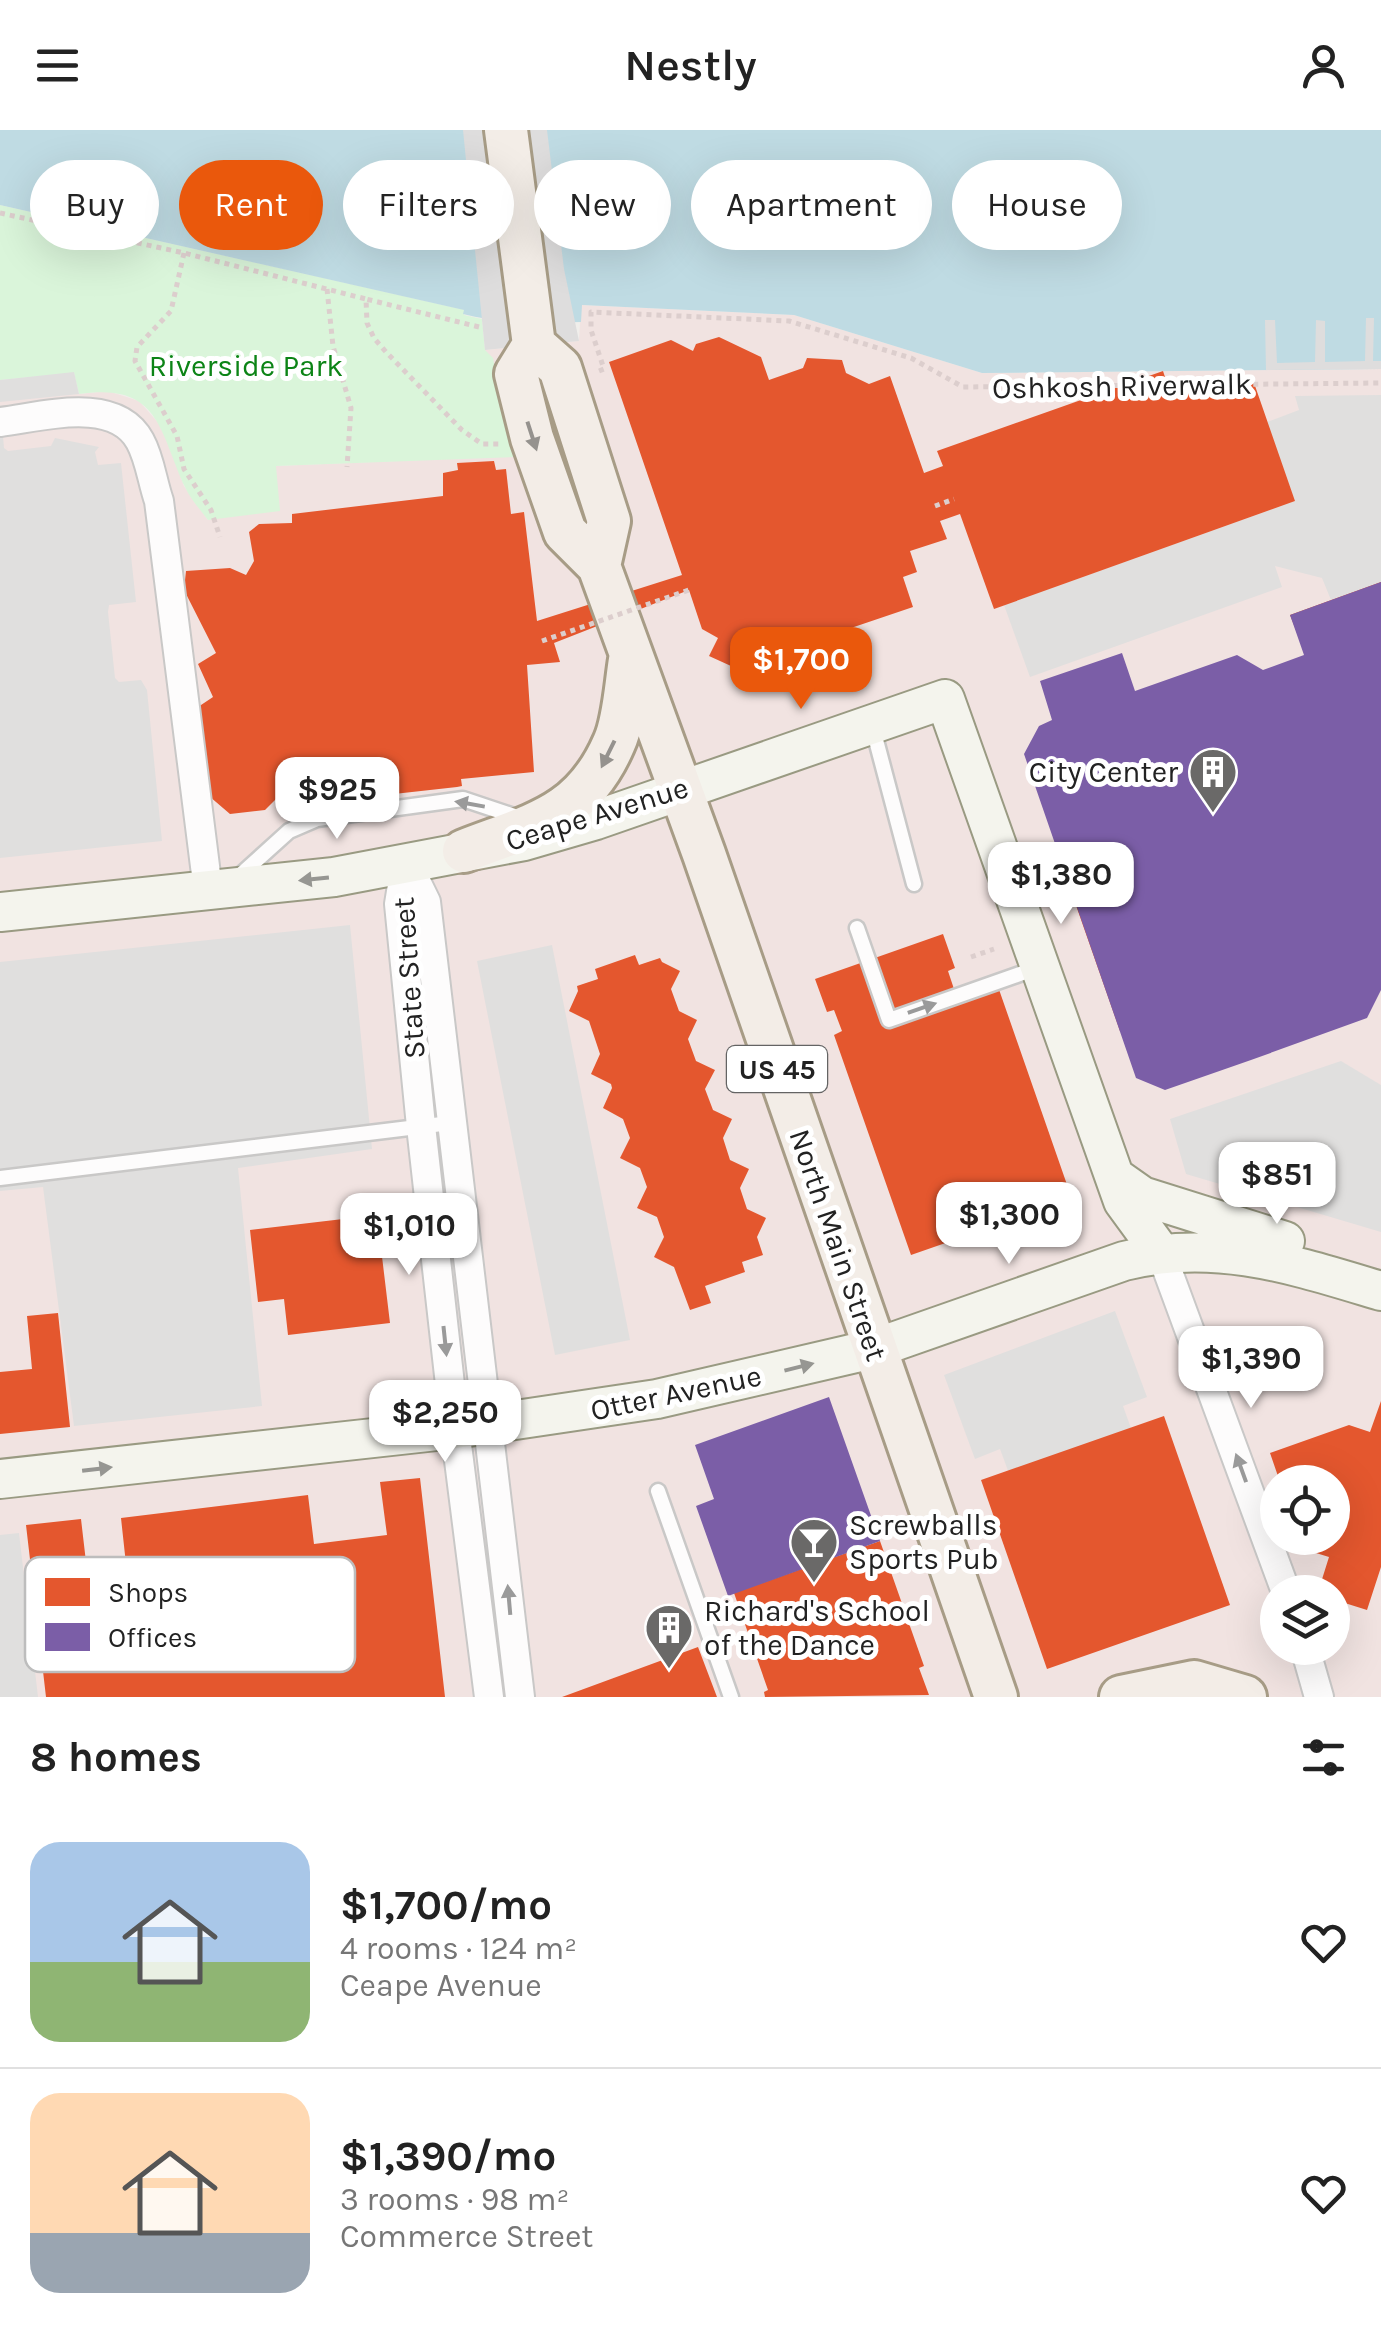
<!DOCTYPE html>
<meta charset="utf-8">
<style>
body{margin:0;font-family:Karla,sans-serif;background:#f2f2f2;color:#222;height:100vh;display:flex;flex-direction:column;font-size:38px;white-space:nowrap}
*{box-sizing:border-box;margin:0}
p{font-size:32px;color:#767676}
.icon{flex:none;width:55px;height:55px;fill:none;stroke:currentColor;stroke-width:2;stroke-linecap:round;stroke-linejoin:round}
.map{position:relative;height:1567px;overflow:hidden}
.side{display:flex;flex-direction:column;background:#fff;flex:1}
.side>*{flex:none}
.top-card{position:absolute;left:30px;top:30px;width:1322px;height:90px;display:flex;gap:20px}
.tools{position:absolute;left:1260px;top:1335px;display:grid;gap:20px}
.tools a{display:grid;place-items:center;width:90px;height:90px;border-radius:50%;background:#fff;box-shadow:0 10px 40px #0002;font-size:50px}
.price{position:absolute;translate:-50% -85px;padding:0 22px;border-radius:20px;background:#fff;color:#222;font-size:32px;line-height:65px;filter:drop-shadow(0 2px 5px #0008)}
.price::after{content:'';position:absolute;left:50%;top:60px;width:30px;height:22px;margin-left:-15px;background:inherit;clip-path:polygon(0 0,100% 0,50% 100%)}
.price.active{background:#ea580c;color:#fff}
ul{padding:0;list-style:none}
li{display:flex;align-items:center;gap:30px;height:250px;padding:0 30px}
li+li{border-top:2px solid #e0e0e0}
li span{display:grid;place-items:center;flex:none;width:280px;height:200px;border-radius:30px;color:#555}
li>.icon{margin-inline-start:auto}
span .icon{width:120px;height:120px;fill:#fffc;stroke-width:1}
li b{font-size:42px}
h2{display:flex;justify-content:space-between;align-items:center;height:120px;padding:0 30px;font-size:42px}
.pill{padding:0 35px;border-radius:45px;background:#fff;box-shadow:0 10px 40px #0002;font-size:35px;line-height:90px}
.pill.active{background:#ea580c;color:#fff}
header{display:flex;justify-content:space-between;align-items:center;height:130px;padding:0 30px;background:#fff;font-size:45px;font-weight:600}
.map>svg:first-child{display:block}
</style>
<header><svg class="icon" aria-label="menu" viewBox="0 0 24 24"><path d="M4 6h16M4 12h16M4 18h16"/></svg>Nestly<svg class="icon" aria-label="person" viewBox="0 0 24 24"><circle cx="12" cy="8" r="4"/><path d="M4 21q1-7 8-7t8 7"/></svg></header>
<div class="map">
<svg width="1381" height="1567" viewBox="0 0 1381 1567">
<rect width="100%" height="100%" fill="#f0eeeb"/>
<!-- commercial -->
<path fill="#f1e3e1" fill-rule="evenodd" d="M581,175L794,185L982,243L1381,239V1567H0V250L79,264L108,261L139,271L163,298L184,356L208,390L276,336L515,326L485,220L579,211ZM1278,1352H1332V1408H1278ZM1278,1462H1332V1518H1278Z"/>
<!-- park -->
<path fill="#daf5da" d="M0,75L465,180L464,185L482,189L485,220L493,228L504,293L515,327L276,336L280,381L208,390C200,379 190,369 185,357C159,301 160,252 79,264L74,243L0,250Z"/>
<!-- parking -->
<path fill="#e0dfde" d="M74,242L79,264L0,272V250Z
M1381,265V452L1331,470L1322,448L1275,436L1282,457L1030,547L1004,475L1295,371L1267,292L1299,280L1295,266Z
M3,306L4,318L8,321L51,316L55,308L99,317L95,322L98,335L121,333L136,472L109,475L108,482L115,548L119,552L141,550L147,560L162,711L0,728V307Z
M350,795L372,1019L238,1038L262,1276L74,1296L43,1057L0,1061V832Z
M552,815L630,1210L555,1225L477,831Z
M1341,931L1381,955V1102L1186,1044L1170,989Z
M1115,1181L1147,1267L1123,1276L1132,1301L1010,1346L1000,1319L975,1329L944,1245Z
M19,1403L38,1567H0V1405Z"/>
<!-- water -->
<path fill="#bfdbe3" d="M0,0H1381V239L982,243L794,185L582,175L581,192C541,193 503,194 463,184L464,180L0,75Z"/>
<!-- pier -->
<path fill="#dedddd" d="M463,0H547L564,139L579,211L485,220Z
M1366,188H1374L1373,231H1381V239L1266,240L1265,190H1275L1277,233L1315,232L1316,190L1325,191V232L1365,231Z"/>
<!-- shops -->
<path fill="#e4572e" d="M719,207L761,227L769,250L803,238L807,228L842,230L846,243L869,254L890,246L924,343L943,336L937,321L1163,241L1166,250H1253L1295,371L994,479L960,384L940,391L947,409L910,421L917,442L903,447L913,477L851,498L831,540L802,544L803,548L750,525L742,541L709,526L718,508L702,499L689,460L554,513L560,532L527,535L534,642L461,649L462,656L457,657L313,673L312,662L295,664L290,655L265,680L230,684L209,666L198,577L213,567L198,534L216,523L184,460L186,441L230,438L246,445L254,431L249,402L259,394L292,393V384L443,366V343L458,340L457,333L494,331L496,340L506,339L511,384L524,382L537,491L682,445L609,232L671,210L693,221L696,214Z
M1381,452V801L1294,564L1318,556L1290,485Z
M1170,705L1226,865L1120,901L1065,744Z
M943,804L955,838L948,841L955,862L995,848L1072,1069L911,1125L834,905L842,901L834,880L827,882L815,849Z
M635,825L639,835L660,828L662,832L680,841L671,859L679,881L697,890L688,909L696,931L715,940L705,959L713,980L732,989L723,1008L730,1030L749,1039L740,1058L747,1079L766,1088L757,1107L763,1125L742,1132L745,1142L705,1156L711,1173L690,1180L674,1137L654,1127L664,1107L657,1087L637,1078L647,1057L640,1038L620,1028L630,1008L623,989L603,978L612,958L611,954L591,944L600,924L589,891L569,881L578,861L577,856L598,849L595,839Z
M377,1085L390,1193L288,1205L284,1169L258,1172L250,1100Z
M58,1183L70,1297L0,1304V1242L32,1239L27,1186Z
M1381,1271V1437L1367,1480L1332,1469V1462H1318L1329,1427L1303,1419L1299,1408H1332V1352H1280L1270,1323L1349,1295L1370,1302Z
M1164,1286L1230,1475L1047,1539L981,1350Z
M420,1348L445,1567H46L26,1395L81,1389L91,1475L130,1471L121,1388L308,1365L314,1414L387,1405L380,1352Z
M880,1411L924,1536L919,1538L929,1565L765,1567L764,1562L768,1560L734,1463Z
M698,1517L717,1567H562Z"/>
<!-- offices -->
<path fill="#7b5ea7" d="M1381,452V860L1367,888L1251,930L1165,960L1136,948L1024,624L1039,596L1052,590L1040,551L1122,523L1135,561L1237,525L1263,540L1304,525L1290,485Z
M829,1267L880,1411L728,1466L696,1376L714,1369L695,1315Z"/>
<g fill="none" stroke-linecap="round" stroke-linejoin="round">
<!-- lane casing -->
<g stroke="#c9c8c7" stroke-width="19">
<path id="lane" d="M872,595L914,754
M237,748L289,701L317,689L463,669L520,688
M857,798L889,890L1037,838
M0,1048L450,993
M658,1361L731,1567"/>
</g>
<!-- street casing -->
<g stroke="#c9c8c7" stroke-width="32">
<path id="street" d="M0,292C42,287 115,265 140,311C150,329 152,351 159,371L208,760
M406,731L426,772L520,1567
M406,731L399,774L421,996L455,1299L489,1567
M1161,1123L1286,1462
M1305,1518L1319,1567"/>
</g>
<!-- secondary casing -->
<g stroke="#999a82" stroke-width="42">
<path id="secondary" d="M0,782L334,747L524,711L596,690L945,569L1123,1071L1161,1123
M1115,1047L1142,1066L1285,1111
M0,1349L455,1299L657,1269L873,1219L1124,1131C1215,1108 1294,1135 1381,1161"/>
</g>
<!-- primary casing -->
<g stroke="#a79c86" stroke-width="48">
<path id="primary" d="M506,0L534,215
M534,215L516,244L532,308L565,402L599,436L704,724L996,1567
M534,215L560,238L609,391L599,436
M464,721C533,694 582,687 614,613C624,592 626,554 630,530
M1121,1567L1194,1552L1245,1567"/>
</g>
<!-- path -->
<path stroke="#dccecd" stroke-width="5" stroke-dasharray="5 5" stroke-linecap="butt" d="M0,83L184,123L366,169
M184,123L171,181L137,217L135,231L177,306L184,339L211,380L220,407
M327,159L333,216L351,278L347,337
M479,197L366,169L367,193L374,208L386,222L462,300L482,314H499
M599,241L604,239L591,200V182L789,191L911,228L963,257L1381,253
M935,376L954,369
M971,827L994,819"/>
<!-- lane -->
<use href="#lane" stroke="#fdfcfc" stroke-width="14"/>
<!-- street -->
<use href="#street" stroke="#fdfcfc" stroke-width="28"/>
<!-- secondary -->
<use href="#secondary" stroke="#f4f4ed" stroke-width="38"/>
<!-- primary -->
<use href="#primary" stroke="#f3ede7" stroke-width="42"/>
<!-- path-bridge -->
<path stroke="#dccecd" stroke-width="5" stroke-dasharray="5 5" stroke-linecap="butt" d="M542,511L689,460"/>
</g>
<!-- one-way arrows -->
<defs><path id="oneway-solid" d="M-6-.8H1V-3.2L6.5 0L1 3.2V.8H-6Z" transform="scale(2.5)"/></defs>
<g fill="#95928e">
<use href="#oneway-solid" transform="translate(532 306) rotate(72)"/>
<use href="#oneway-solid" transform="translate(608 624) rotate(116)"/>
</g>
<g fill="#9a9a9a">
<use href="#oneway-solid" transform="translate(470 674) rotate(-170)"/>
<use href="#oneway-solid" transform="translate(922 878) rotate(-19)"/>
<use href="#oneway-solid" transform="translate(445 1211) rotate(84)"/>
<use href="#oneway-solid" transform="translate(1241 1338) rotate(-110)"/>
<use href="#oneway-solid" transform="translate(509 1470) rotate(-95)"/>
</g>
<g fill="#969692">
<use href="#oneway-solid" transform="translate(314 749) rotate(174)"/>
<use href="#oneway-solid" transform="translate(799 1237) rotate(-14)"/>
<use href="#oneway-solid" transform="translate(97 1339) rotate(-7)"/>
</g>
<!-- icons -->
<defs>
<g id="building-pin" transform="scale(2.5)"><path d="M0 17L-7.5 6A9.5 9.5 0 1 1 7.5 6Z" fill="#6a6968" stroke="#fff"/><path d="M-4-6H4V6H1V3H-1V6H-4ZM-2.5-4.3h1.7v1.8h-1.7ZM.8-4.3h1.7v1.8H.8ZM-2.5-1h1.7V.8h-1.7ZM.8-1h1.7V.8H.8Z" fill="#fff"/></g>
<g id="bar-pin" transform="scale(2.5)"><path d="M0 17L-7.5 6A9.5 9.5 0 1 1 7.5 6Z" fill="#6a6968" stroke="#fff"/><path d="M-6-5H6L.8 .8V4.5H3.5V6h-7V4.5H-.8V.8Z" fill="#fff"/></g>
</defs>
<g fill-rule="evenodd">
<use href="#building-pin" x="1213" y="642"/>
<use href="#bar-pin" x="814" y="1412"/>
<use href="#building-pin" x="669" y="1498"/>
</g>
<g text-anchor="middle" stroke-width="10" stroke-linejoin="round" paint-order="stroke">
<!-- shield labels -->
<rect fill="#fff" stroke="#646464" stroke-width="2.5" x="727" y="916" width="100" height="46" rx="8"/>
<g font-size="28" font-weight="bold" fill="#222">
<text x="777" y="949">US 45</text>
</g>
<!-- park labels -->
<g font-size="30" fill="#0c8416" stroke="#fff">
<text x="246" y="246">Riverside Park</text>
</g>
<!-- street labels -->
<g font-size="30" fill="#222" stroke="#fff">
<text transform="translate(1122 256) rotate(-1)" y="10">Oshkosh Riverwalk</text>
<text transform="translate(597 684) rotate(-17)" y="10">Ceape Avenue</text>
<text transform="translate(409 848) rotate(-94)" y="10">State Street</text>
<text transform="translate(838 1115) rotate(71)" y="10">North Main Street</text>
<text transform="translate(676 1263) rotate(-12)" y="10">Otter Avenue</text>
</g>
<!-- poi labels -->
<g font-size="30" fill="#222" stroke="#fff" text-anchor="start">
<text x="1178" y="652" text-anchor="end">City Center</text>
<text x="849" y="1405">Screwballs<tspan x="849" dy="34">Sports Pub</tspan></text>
<text x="704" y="1491">Richard's School<tspan x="704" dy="34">of the Dance</tspan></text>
</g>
</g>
<!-- legend -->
<rect x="25" y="1427" width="330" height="115" rx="15" fill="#fff" stroke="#bdbdbd" stroke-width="2.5"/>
<rect x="45" y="1448" width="45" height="28" fill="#e4572e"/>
<rect x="45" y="1493" width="45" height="28" fill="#7b5ea7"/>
<g font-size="28" fill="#222">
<text x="108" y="1472">Shops</text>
<text x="108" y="1517">Offices</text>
</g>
</svg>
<div class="tools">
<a><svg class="icon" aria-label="locate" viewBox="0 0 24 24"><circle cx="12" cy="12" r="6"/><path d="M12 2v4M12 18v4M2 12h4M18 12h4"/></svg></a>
<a><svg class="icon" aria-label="layers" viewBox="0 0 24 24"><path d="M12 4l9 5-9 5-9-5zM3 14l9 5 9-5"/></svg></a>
</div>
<b class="price active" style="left:801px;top:582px">$1,700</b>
<b class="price" style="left:337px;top:712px">$925</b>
<b class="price" style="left:1061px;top:797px">$1,380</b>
<b class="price" style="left:1277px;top:1097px">$851</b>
<b class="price" style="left:1009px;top:1137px">$1,300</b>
<b class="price" style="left:409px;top:1148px">$1,010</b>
<b class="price" style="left:1251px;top:1281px">$1,390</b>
<b class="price" style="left:445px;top:1335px">$2,250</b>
<div class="top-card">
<a class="pill">Buy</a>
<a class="pill active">Rent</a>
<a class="pill">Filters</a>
<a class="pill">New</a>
<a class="pill">Apartment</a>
<a class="pill">House</a>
</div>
</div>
<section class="side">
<h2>8 homes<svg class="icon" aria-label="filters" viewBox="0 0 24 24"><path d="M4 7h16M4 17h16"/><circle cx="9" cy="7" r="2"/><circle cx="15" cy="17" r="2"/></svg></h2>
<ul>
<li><span style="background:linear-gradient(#a9c7e8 60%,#8fb573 0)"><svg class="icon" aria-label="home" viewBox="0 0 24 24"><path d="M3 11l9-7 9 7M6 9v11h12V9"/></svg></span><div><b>$1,700/mo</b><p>4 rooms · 124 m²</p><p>Ceape Avenue</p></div><svg class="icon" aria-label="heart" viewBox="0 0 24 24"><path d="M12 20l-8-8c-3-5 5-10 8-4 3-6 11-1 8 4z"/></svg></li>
<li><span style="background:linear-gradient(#ffd9b3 70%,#9aa5b1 0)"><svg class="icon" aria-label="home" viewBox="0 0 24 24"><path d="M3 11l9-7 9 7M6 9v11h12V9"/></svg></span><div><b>$1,390/mo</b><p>3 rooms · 98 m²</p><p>Commerce Street</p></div><svg class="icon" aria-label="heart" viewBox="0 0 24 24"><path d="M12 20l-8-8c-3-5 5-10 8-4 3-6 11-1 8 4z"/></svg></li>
</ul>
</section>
